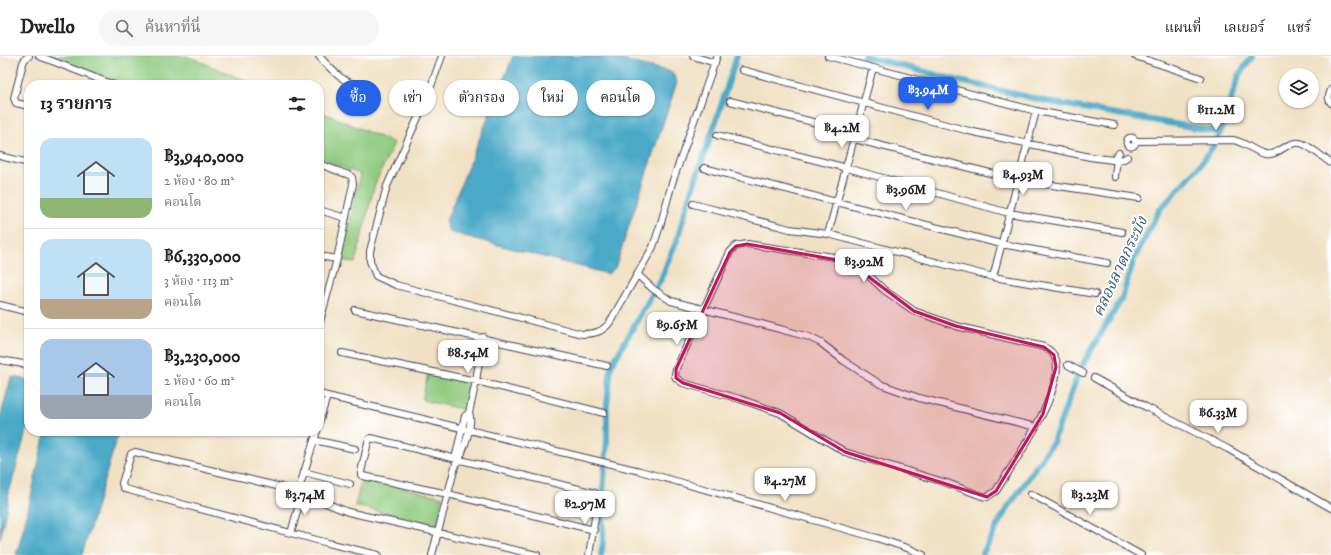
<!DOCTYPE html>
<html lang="th">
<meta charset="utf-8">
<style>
body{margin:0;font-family:"IM FELL DW Pica","Noto Serif Thai",serif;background:#f6f6f6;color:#222;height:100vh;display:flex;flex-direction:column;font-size:15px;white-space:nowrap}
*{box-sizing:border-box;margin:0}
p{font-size:13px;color:#767676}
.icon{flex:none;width:22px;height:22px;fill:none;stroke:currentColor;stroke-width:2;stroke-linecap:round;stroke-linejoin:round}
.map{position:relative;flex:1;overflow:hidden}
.side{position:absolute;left:24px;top:24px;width:300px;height:356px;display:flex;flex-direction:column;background:#fff;border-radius:16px;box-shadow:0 1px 3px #0004}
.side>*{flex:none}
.hud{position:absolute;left:336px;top:24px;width:380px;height:36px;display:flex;gap:8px}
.buttons{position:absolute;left:1279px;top:12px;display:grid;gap:8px}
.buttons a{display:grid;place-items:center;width:40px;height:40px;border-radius:50%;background:#fff;box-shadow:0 1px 3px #0004;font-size:20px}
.price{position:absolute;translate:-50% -34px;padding:0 9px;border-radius:8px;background:#fff;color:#222;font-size:13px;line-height:26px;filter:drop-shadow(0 1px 2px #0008)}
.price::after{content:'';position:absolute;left:50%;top:24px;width:12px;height:9px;margin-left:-6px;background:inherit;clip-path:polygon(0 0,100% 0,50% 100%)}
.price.on{background:#2563eb;color:#fff}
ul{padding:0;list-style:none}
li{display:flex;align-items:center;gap:12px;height:100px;padding:0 16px}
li+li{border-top:1px solid #e0e0e0}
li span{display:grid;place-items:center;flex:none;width:112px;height:80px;border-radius:12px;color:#555}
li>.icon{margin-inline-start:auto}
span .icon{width:48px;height:48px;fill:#fffc;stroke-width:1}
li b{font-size:17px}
h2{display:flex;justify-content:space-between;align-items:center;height:48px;padding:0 16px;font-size:17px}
.chip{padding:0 14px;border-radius:18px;background:#fff;box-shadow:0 1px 3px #0004;font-size:14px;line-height:36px}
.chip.on{background:#2563eb;color:#fff}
header{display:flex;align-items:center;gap:24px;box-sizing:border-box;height:56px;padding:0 20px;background:#fff;border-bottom:1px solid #e0e0e0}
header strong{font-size:19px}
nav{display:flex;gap:22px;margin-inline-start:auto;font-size:14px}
.search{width:280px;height:36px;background:#f6f6f6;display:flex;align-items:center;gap:10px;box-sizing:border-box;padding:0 14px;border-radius:22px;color:#767676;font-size:15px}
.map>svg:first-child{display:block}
</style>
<header>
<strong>Dwello</strong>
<div class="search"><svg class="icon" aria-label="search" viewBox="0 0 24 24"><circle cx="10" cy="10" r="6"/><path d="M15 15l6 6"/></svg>ค้นหาที่นี่</div>
<nav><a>แผนที่</a><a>เลเยอร์</a><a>แชร์</a></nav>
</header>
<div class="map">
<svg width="1331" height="499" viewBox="0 0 1331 499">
<rect width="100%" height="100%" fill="#fff"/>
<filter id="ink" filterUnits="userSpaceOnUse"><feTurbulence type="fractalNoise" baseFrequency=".025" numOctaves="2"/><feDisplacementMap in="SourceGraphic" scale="8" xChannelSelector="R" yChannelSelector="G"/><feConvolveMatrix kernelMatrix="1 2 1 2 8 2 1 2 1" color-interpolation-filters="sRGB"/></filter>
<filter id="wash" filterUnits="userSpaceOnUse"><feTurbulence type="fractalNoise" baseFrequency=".012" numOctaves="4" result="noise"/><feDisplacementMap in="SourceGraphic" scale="16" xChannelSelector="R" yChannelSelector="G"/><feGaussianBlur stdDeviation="0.9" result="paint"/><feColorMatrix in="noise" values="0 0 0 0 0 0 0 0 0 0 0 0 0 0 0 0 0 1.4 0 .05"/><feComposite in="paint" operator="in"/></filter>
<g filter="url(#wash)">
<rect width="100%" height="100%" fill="#f1e1c4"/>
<!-- green -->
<path fill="#90cb80" stroke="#59765e" d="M50,0H187L256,29H127Z
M319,55L394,87L375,128L355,207L342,204L360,118L319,102Z
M429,314L471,324L465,354L422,344Z
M362,422L443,441L437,469L355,450Z"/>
<!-- water -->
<path fill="#48a9c7" stroke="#356681" d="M513,0H607L672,16L677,26L615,212L608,218L449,176L446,165Z
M14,321L29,324V365L10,433L0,484V362L11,322Z
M46,375H119L82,499H16C29,458 35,416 46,375Z"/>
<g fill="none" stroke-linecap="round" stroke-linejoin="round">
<!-- canal -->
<path stroke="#48a9c7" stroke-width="6" d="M864,0L956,24L1054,47L1220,76
M601,499L603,486L602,448L607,383V350L611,310L661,223L670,200L677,184L689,142L718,59L737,0
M982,499L1003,459L1053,386L1080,313L1122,242L1134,203L1160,153L1200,109L1218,83L1239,19L1252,0"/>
</g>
</g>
<g filter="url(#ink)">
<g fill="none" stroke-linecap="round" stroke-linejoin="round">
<!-- street casing -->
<g stroke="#413f50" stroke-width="8">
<path id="street" d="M39,0L114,29
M319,0C335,18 343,27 367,32
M442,0L426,44L387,130L370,195V205L376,220L396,229L582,278C594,278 603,276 610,266L653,191L661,167L672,127L717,0
M693,0L715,7
M828,0L1036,55L1114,69
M1135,0L1201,22
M742,14L969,75L1090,101L1113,104
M1331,34C1329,39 1327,42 1331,47
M730,45L856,77
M29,50L16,47L14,42L23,7L25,3L29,0
M717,79L847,112L1009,157L1122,176
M1126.5 86a4.5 4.5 0 1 1 9 0a4.5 4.5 0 1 1-9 0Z
M854,83L1018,124L1139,142
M1135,85L1233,84C1245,86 1253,95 1265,98C1277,101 1287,85 1300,87C1308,88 1323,102 1331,107
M1119,97L1113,104L1124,103L1127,101
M0,100L29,107
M319,108L349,119L352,121L353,128L337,203L319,269
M704,112L1001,188L1107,207
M1115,121L1117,101
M693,148L790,173L828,178L993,221L1095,238
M319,154L346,162
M828,178L873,12
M747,188L834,201L849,206L867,218L884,234L914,255L956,270L1044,291C1050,294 1054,297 1056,304C1064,336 1013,408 996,435L987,441L982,440L947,427L845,396L780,357L740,343L683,327L676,322L675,319L676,313L730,196L736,190Z
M319,200L337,203
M638,219L653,233L671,245L765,269L809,281L821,287L844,305L880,328L919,342L1036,371
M993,221L1036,55
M0,249L29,256
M355,254L607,310
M342,297L476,325L604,357
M0,304L29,309
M1068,309L1083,317
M1094,322L1146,351L1228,393L1331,452
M319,338L640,415L877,482L910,493L923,499
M469,357L465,360L455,403L456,407L459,405C463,393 474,368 469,357L476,325L483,281
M319,367L327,340
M314,384L355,393
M304,416L350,428
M298,436L317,375
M1031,438L1141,499
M291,477L302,438
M378,499L328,487L125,433L123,431L122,427L131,398L135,396L281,431L298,436L348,456L537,499
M432,499L456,407
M589,499L598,443L595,437L371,382L369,383L368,386L361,416V419L363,420L448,438L594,474"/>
</g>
<!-- street -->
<use href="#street" stroke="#fff" stroke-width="6"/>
</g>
</g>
<!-- marked area -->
<path fill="#c2185b" fill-opacity="0.2" stroke="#c2185b" stroke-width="3" stroke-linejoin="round" d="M747,188L849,206L914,255L956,270L1044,291L1054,299L1056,311L1043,358L996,435L987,441L845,396L780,357L683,327L676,322V313L730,196L736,190Z"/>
<g text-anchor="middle" stroke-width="4" stroke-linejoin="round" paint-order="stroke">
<!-- water labels -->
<g font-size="16" font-style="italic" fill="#335f7a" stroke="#fff">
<text transform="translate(1119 210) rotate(-65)" y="6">คลองลาดกระบัง</text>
</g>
</g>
</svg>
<div class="buttons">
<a><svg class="icon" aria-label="layers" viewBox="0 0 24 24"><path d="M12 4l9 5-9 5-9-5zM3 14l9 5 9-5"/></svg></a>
</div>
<b class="price on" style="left:928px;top:55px">฿3.94M</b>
<b class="price" style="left:1216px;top:75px">฿11.2M</b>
<b class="price" style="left:842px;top:93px">฿4.2M</b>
<b class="price" style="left:1023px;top:140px">฿4.93M</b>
<b class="price" style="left:906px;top:155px">฿3.96M</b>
<b class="price" style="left:864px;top:227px">฿3.92M</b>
<b class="price" style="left:677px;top:290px">฿9.65M</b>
<b class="price" style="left:468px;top:318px">฿8.54M</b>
<b class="price" style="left:1218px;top:378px">฿6.33M</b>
<b class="price" style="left:785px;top:446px">฿4.27M</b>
<b class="price" style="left:305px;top:460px">฿3.74M</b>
<b class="price" style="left:1090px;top:460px">฿3.23M</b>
<b class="price" style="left:585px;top:469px">฿2.97M</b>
<div class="hud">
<a class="chip on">ซื้อ</a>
<a class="chip">เช่า</a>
<a class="chip">ตัวกรอง</a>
<a class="chip">ใหม่</a>
<a class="chip">คอนโด</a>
</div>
<section class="side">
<h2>13 รายการ<svg class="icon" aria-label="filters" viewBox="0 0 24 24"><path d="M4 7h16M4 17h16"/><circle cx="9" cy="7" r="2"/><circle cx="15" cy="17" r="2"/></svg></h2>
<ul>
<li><span style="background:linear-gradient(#bfe0f5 75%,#8fb573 0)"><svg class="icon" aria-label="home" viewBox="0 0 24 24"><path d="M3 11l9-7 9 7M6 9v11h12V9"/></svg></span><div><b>฿3,940,000</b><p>2 ห้อง · 80 m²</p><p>คอนโด</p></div></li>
<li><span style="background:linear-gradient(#bfe0f5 75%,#b9a48a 0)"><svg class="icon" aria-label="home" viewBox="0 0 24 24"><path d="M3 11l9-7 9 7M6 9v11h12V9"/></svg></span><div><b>฿6,330,000</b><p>3 ห้อง · 113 m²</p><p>คอนโด</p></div></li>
<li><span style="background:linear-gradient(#a9c7e8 70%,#9aa5b1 0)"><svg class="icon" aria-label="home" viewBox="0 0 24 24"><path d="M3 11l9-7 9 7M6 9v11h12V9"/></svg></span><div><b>฿3,230,000</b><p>2 ห้อง · 60 m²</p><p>คอนโด</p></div></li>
</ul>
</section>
</div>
